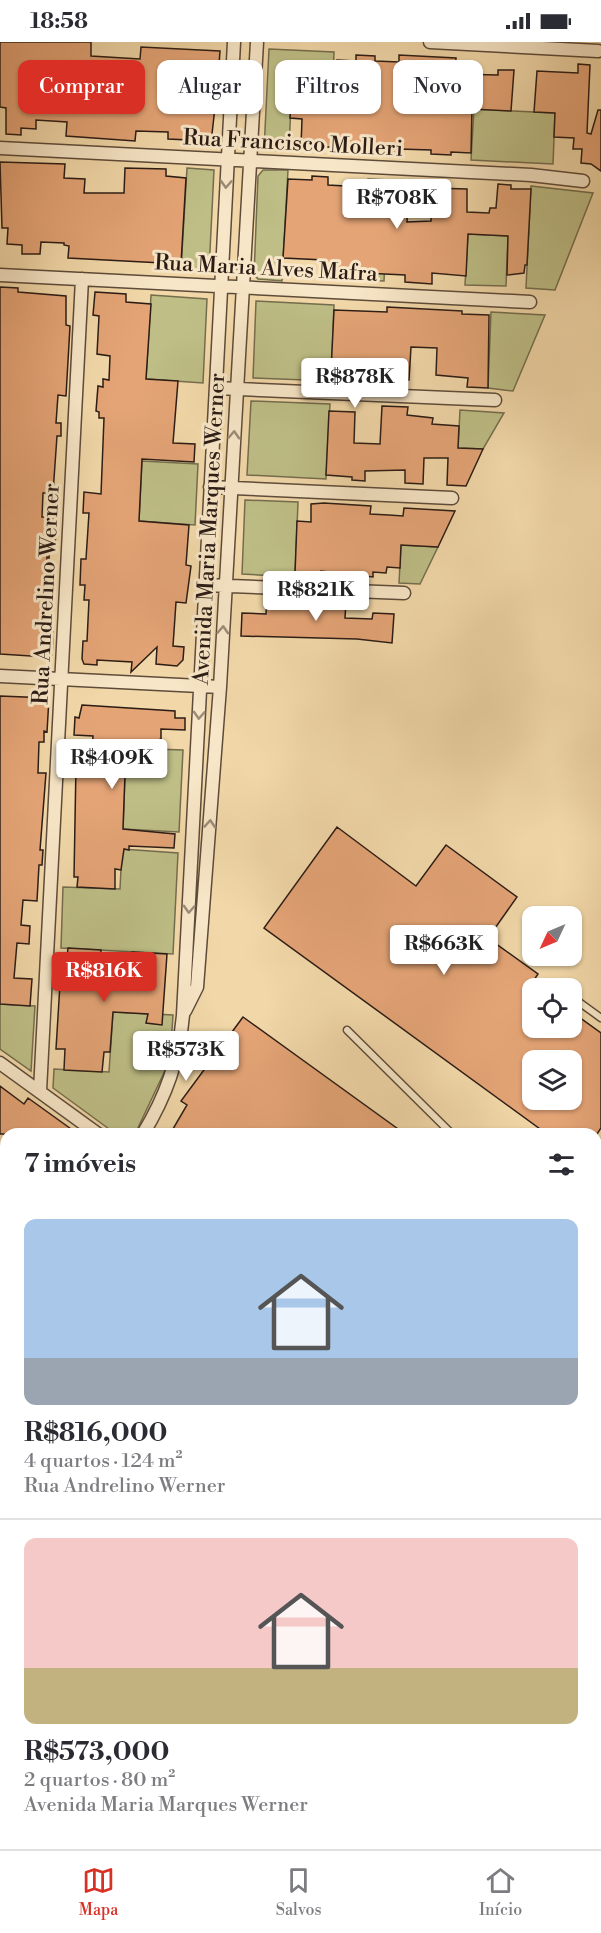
<!DOCTYPE html>
<html lang="pt">
<meta charset="utf-8">
<style>
body{margin:0;font-family:"Libre Bodoni",serif;background:#f2f2f3;color:#2b2b33;height:100vh;display:flex;flex-direction:column;font-size:22px;white-space:nowrap}
*{box-sizing:border-box;margin:0}
p{font-size:20px;color:#7c7c81}
.icon{flex:none;width:33px;height:33px;fill:none;stroke:currentColor;stroke-width:2;stroke-linecap:round;stroke-linejoin:round}
.map{position:relative;flex:1;overflow:hidden}
.drawer{position:absolute;left:0px;top:1086px;width:602px;height:722px;display:flex;flex-direction:column;background:#fff;border-radius:18px 18px 0 0;box-shadow:0 2px 4px #0004}
.drawer>*{flex:none}
.hud{position:absolute;left:18px;top:18px;width:566px;height:54px;display:flex;gap:12px}
.needle{width:39px;rotate:226deg}
.tools{position:absolute;left:522px;top:864px;display:grid;gap:12px}
.tools a{display:grid;place-items:center;width:60px;height:60px;border-radius:12px;background:#fff;box-shadow:0 2px 4px #0004;font-size:30px}
.price{position:absolute;translate:-50% -51px;padding:0 14px;border-radius:6px;background:#fff;color:#222;font-size:20px;line-height:39px;filter:drop-shadow(0 2px 3px #0008)}
.price::after{content:'';position:absolute;left:50%;top:36px;width:18px;height:14px;margin-left:-9px;background:inherit;clip-path:polygon(0 0,100% 0,50% 100%)}
.price.selected{background:#d93025;color:#fff}
ul{padding:0;list-style:none}
li{display:grid;align-content:center;gap:12px;height:318px;padding:0 24px}
li+li{border-top:2px solid #e1e1e2}
li span{display:grid;place-items:center;height:186px;border-radius:12px;color:#555}
li>.icon{margin-inline-start:auto}
span .icon{width:108px;height:108px;fill:#fffc;stroke-width:1}
li b{font-size:26px}
h2{display:flex;justify-content:space-between;align-items:center;height:72px;padding:0 24px;font-size:26px}
.pill{padding:0 21px;border-radius:12px;background:#fff;box-shadow:0 2px 4px #0004;font-size:21px;line-height:54px}
.pill.selected{background:#d93025;color:#fff}
.status{display:flex;justify-content:space-between;align-items:center;height:42px;padding:0 30px;background:#fff;direction:ltr}
.status svg{height:16px;fill:currentColor}
.tab-bar{display:flex;justify-content:space-around;align-items:center;height:84px;border-top:2px solid #e1e1e2;background:#fff;font-size:16px;color:#7c7c81}
.tab-bar a{display:grid;justify-items:center;gap:3px}
.tab-bar .selected{color:#d93025}
.map>svg:first-child{display:block}
</style>
<div class="status"><b>18:58</b><svg viewBox="0 0 49 12"><path d="M0 12V9h3v3zM5 12V6h3v6zM10 12V3h3v9zM15 12V0h3v12zM26 1h20v11H26zM47 4h2v5h-2z"/></svg></div>
<div class="map">
<svg width="601" height="1807" viewBox="0 0 601 1807">
<rect width="100%" height="100%" fill="#f2d8a9"/>
<filter id="stains"><feTurbulence type="fractalNoise" baseFrequency=".00333" numOctaves="4"/><feColorMatrix values="0 0 0 0 .2 0 0 0 0 .09 0 0 0 0 .02 0 0 0 .5 -.17"/></filter>
<radialGradient id="worn" r=".72"><stop offset=".6" stop-color="#630" stop-opacity="0"/><stop offset="1" stop-color="#630" stop-opacity=".3"/></radialGradient>
<!-- green -->
<path fill="#bebe86" stroke="#746d4e" stroke-width="1.5" d="M269,7L334,10L332,61L291,60L289,109L264,108Z
M474,67L555,71L553,122L471,118Z
M187,126L214,128L209,229L181,227Z
M263,128H288L282,239L258,237L254,233L258,134Z
M368,137L389,138L384,239L364,238Z
M531,144L593,151L555,248L526,246Z
M468,192L508,194L506,244L465,243Z
M151,253L207,257L203,341L146,337Z
M256,259L334,263L331,339L253,336Z
M491,270L545,273L513,349L488,346Z
M251,359L330,362L326,437L247,433Z
M460,368L504,371L483,407L458,406Z
M142,419L198,422L195,483L139,479Z
M245,458L298,460L295,535L242,532Z
M401,503L438,505L420,542L399,541Z
M126,706L183,708L179,790L123,787Z
M122,807L178,811L173,912L61,906L63,845L120,847Z
M0,962L35,964L31,1029L0,1007Z
M113,970L173,973L170,1018L135,1092H116L53,1046L54,1027L109,1030Z"/>
<!-- building -->
<path fill="#e4a476" stroke="#2b1c15" stroke-width="1.5" fill-rule="evenodd" d="M0,0H91V14L140,17L141,5L220,9L219,23L208,22L206,55L216,56L211,101L189,102V98L168,97V90L136,89L135,99L66,94L67,80L36,78V87L21,86V93L6,92V66L0,65Z
M356,13L375,14V19L399,20V13L456,16L455,32L498,33V28H514L511,69L472,67L471,111L451,110V113L431,112V108L399,107V112L370,113L354,112L355,106L301,104L302,77L290,76L291,59L332,61L337,18L356,19Z
M578,22L590,23L587,91L591,92L598,68H601V129L591,122L581,121L582,107H573L574,96L554,95L555,71L534,70L537,29L578,31Z
M0,120L65,122L64,136L85,137L84,151H124L125,126L166,127V134L186,136L181,222L68,216L69,204L64,203V201L41,200L40,212H22V203L7,202L8,186H2Z
M312,134L328,135V143L399,147L398,161L408,162L407,180L431,179L432,146L467,147V170L489,171L490,166H496L498,142L511,143V147H531L527,223H525L524,231L507,233L508,194L468,192L466,234L432,231V242L405,240V233L364,231V238L324,236V218L283,216L288,137L312,138Z
M0,245L18,246V250L66,254V283L70,284L66,354L58,353L56,381H61V394H57L53,451H43L42,475L57,476L55,503H50L49,516L47,515L43,574H53V597L52,613H46V615L0,612Z
M95,250L126,252V260L151,262L146,337L178,339L173,401L195,402L194,420L142,417L139,479L189,483L186,523L191,524L186,561L176,560L173,604L184,605L183,618L177,624L156,622L157,605L131,630L132,620L97,618V623L84,622L82,617L83,599H87L89,558H84L85,543H80L81,517H86L89,471H83L84,450L101,452L104,376H99V370L96,369L98,344L103,345V337L109,338L110,314L97,312L99,274L93,273Z
M387,265L462,269V272L489,273L488,346L467,345L468,336L436,333L437,306L411,305L409,338L331,329L334,268L387,270Z
M382,364L408,365L407,373L433,376L432,382L459,384L458,406L483,407L466,444L447,443L448,416H424L423,442L405,441V428L365,429V439L352,438V435L326,433L329,369L355,370L354,401L380,402Z
M324,461L371,464L370,472L389,473L403,474L404,466L455,469L438,505L401,503L400,526L387,525L386,531L373,530V535L321,529V532L295,531L297,479L311,480V462Z
M267,557L346,561L345,576L372,577L373,571L394,572L392,601L357,597L241,594L242,571L266,572Z
M0,654L49,656L47,690L44,689V700H39L38,731H46L40,808H43L42,823H39L37,859L23,858L21,883L30,884L29,902L17,901L14,936L32,937L30,964L0,962Z
M82,663L175,669V676H185V688L161,687V697L152,700L151,707L126,705L123,787L175,792L174,806L129,804V808L124,807L121,828L115,827V847L77,845L78,835H74L76,723L91,724L93,694L74,693L75,675L79,676Z
M337,785L416,844L446,803L517,855L488,896L538,932L532,941V986H572V970L601,991V1086L597,1092H547L264,886ZM532,1018H572V1058H532Z
M68,906L101,908L100,928L131,930L132,910L167,912L162,983L146,981L148,972L113,970L110,1010H104L102,1030L64,1028L65,1007H56L61,926H66Z
M243,975L405,1092H170L187,1063L181,1059Z
M0,1044L24,1062L28,1056L78,1092H0Z"/>
<g fill="none" stroke-linecap="round" stroke-linejoin="round">
<!-- lane casing -->
<g stroke="#5d4b3a" stroke-width="9">
<path id="lane" d="M555,942L560,946
M572,955L601,976
M347,988L452,1092
M596,1117L601,1111
M596,1208L601,1211
M0,1280L6,1285
M0,1306L6,1311"/>
</g>
<!-- street casing -->
<g stroke="#5d4b3a" stroke-width="15">
<path id="street" d="M430,0L598,9
M0,106L531,133L583,139
M0,233L530,260
M216,346L495,358
M210,445L452,456
M205,543L404,551
M0,634L220,645
M185,969L197,945L220,645L257,0
M0,1021L98,1092
M40,1049L82,237
M143,1092C166,1054 179,1018 183,973L234,0"/>
</g>
<!-- primary casing -->
<g stroke="#2b1c15" stroke-width="22">
<path id="primary" d="M596,1255L601,1244
M332,1807L335,1802"/>
</g>
<!-- highway casing -->
<g stroke="#2b1c15" stroke-width="26">
<path id="highway" d="M596,1336L601,1325
M596,1385L601,1373
M370,1807L373,1802
M392,1807L395,1802"/>
</g>
<!-- lane -->
<use href="#lane" stroke="#f7e6c7" stroke-width="6"/>
<!-- street -->
<use href="#street" stroke="#f7e6c7" stroke-width="12"/>
<!-- primary -->
<use href="#primary" stroke="#f2d8a9" stroke-width="20"/>
<!-- highway -->
<use href="#highway" stroke="#f2d8a9" stroke-width="22"/>
</g>
<!-- one-way arrows -->
<defs><path id="oneway-chevron" d="M-2-3.5L2.5 0L-2 3.5" fill="none" stroke-width="1.6" stroke-linecap="round" stroke-linejoin="round" transform="scale(1.5)"/></defs>
<g stroke="#9b8b77">
<use href="#oneway-chevron" transform="translate(226 142) rotate(93)"/>
<use href="#oneway-chevron" transform="translate(234 393) rotate(-87)"/>
<use href="#oneway-chevron" transform="translate(223 588) rotate(-87)"/>
<use href="#oneway-chevron" transform="translate(199 673) rotate(93)"/>
<use href="#oneway-chevron" transform="translate(210 782) rotate(-86)"/>
<use href="#oneway-chevron" transform="translate(189 867) rotate(93)"/>
</g>
<g text-anchor="middle" stroke-width="6" stroke-linejoin="round" paint-order="stroke">
<!-- street labels -->
<g font-size="22" fill="#2b1c15" stroke="#f7e6c7">
<text transform="translate(293 100) rotate(3)" y="8">Rua Francisco Molleri</text>
<text transform="translate(266 225) rotate(3)" y="8">Rua Maria Alves Mafra</text>
<text transform="translate(208 487) rotate(-87)" y="8">Avenida Maria Marques Werner</text>
<text transform="translate(45 552) rotate(-87)" y="8">Rua Andrelino Werner</text>
</g>
</g>
<rect width="100%" height="100%" filter="url(#stains)"/>
<rect width="100%" height="100%" fill="url(#worn)"/>
</svg>
<div class="tools">
<a><svg class="needle" viewBox="-14 -14 28 28"><path d="M0-13l5 13h-10z" fill="#e53935"/><path d="M0 13l5-13h-10z" fill="#7c7c81"/></svg></a>
<a><svg class="icon" aria-label="locate" viewBox="0 0 24 24"><circle cx="12" cy="12" r="6"/><path d="M12 2v4M12 18v4M2 12h4M18 12h4"/></svg></a>
<a><svg class="icon" aria-label="layers" viewBox="0 0 24 24"><path d="M12 4l9 5-9 5-9-5zM3 14l9 5 9-5"/></svg></a>
</div>
<b class="price" style="left:397px;top:188px">R$708K</b>
<b class="price" style="left:355px;top:367px">R$878K</b>
<b class="price" style="left:316px;top:580px">R$821K</b>
<b class="price" style="left:112px;top:748px">R$409K</b>
<b class="price" style="left:444px;top:934px">R$663K</b>
<b class="price selected" style="left:104px;top:961px">R$816K</b>
<b class="price" style="left:186px;top:1040px">R$573K</b>
<div class="hud">
<a class="pill selected">Comprar</a>
<a class="pill">Alugar</a>
<a class="pill">Filtros</a>
<a class="pill">Novo</a>
</div>
<section class="drawer">
<h2>7 imóveis<svg class="icon" aria-label="filters" viewBox="0 0 24 24"><path d="M4 7h16M4 17h16"/><circle cx="9" cy="7" r="2"/><circle cx="15" cy="17" r="2"/></svg></h2>
<ul>
<li><span style="background:linear-gradient(#a9c7e8 75%,#9aa5b1 0)"><svg class="icon" aria-label="home" viewBox="0 0 24 24"><path d="M3 11l9-7 9 7M6 9v11h12V9"/></svg></span><div><b>R$816,000</b><p>4 quartos · 124 m²</p><p>Rua Andrelino Werner</p></div></li>
<li><span style="background:linear-gradient(#f6c9c9 70%,#c2b280 0)"><svg class="icon" aria-label="home" viewBox="0 0 24 24"><path d="M3 11l9-7 9 7M6 9v11h12V9"/></svg></span><div><b>R$573,000</b><p>2 quartos · 80 m²</p><p>Avenida Maria Marques Werner</p></div></li>
</ul>
</section>
</div>
<nav class="tab-bar">
<a class="selected"><svg class="icon" aria-label="map" viewBox="0 0 24 24"><path d="M3 6l6-2 6 2 6-2v14l-6 2-6-2-6 2zM9 4v14M15 6v14"/></svg>Mapa</a>
<a><svg class="icon" aria-label="saved" viewBox="0 0 24 24"><path d="M7 4h10v16l-5-4-5 4z"/></svg>Salvos</a>
<a><svg class="icon" aria-label="home" viewBox="0 0 24 24"><path d="M3 11l9-7 9 7M6 9v11h12V9"/></svg>Início</a>
</nav>
